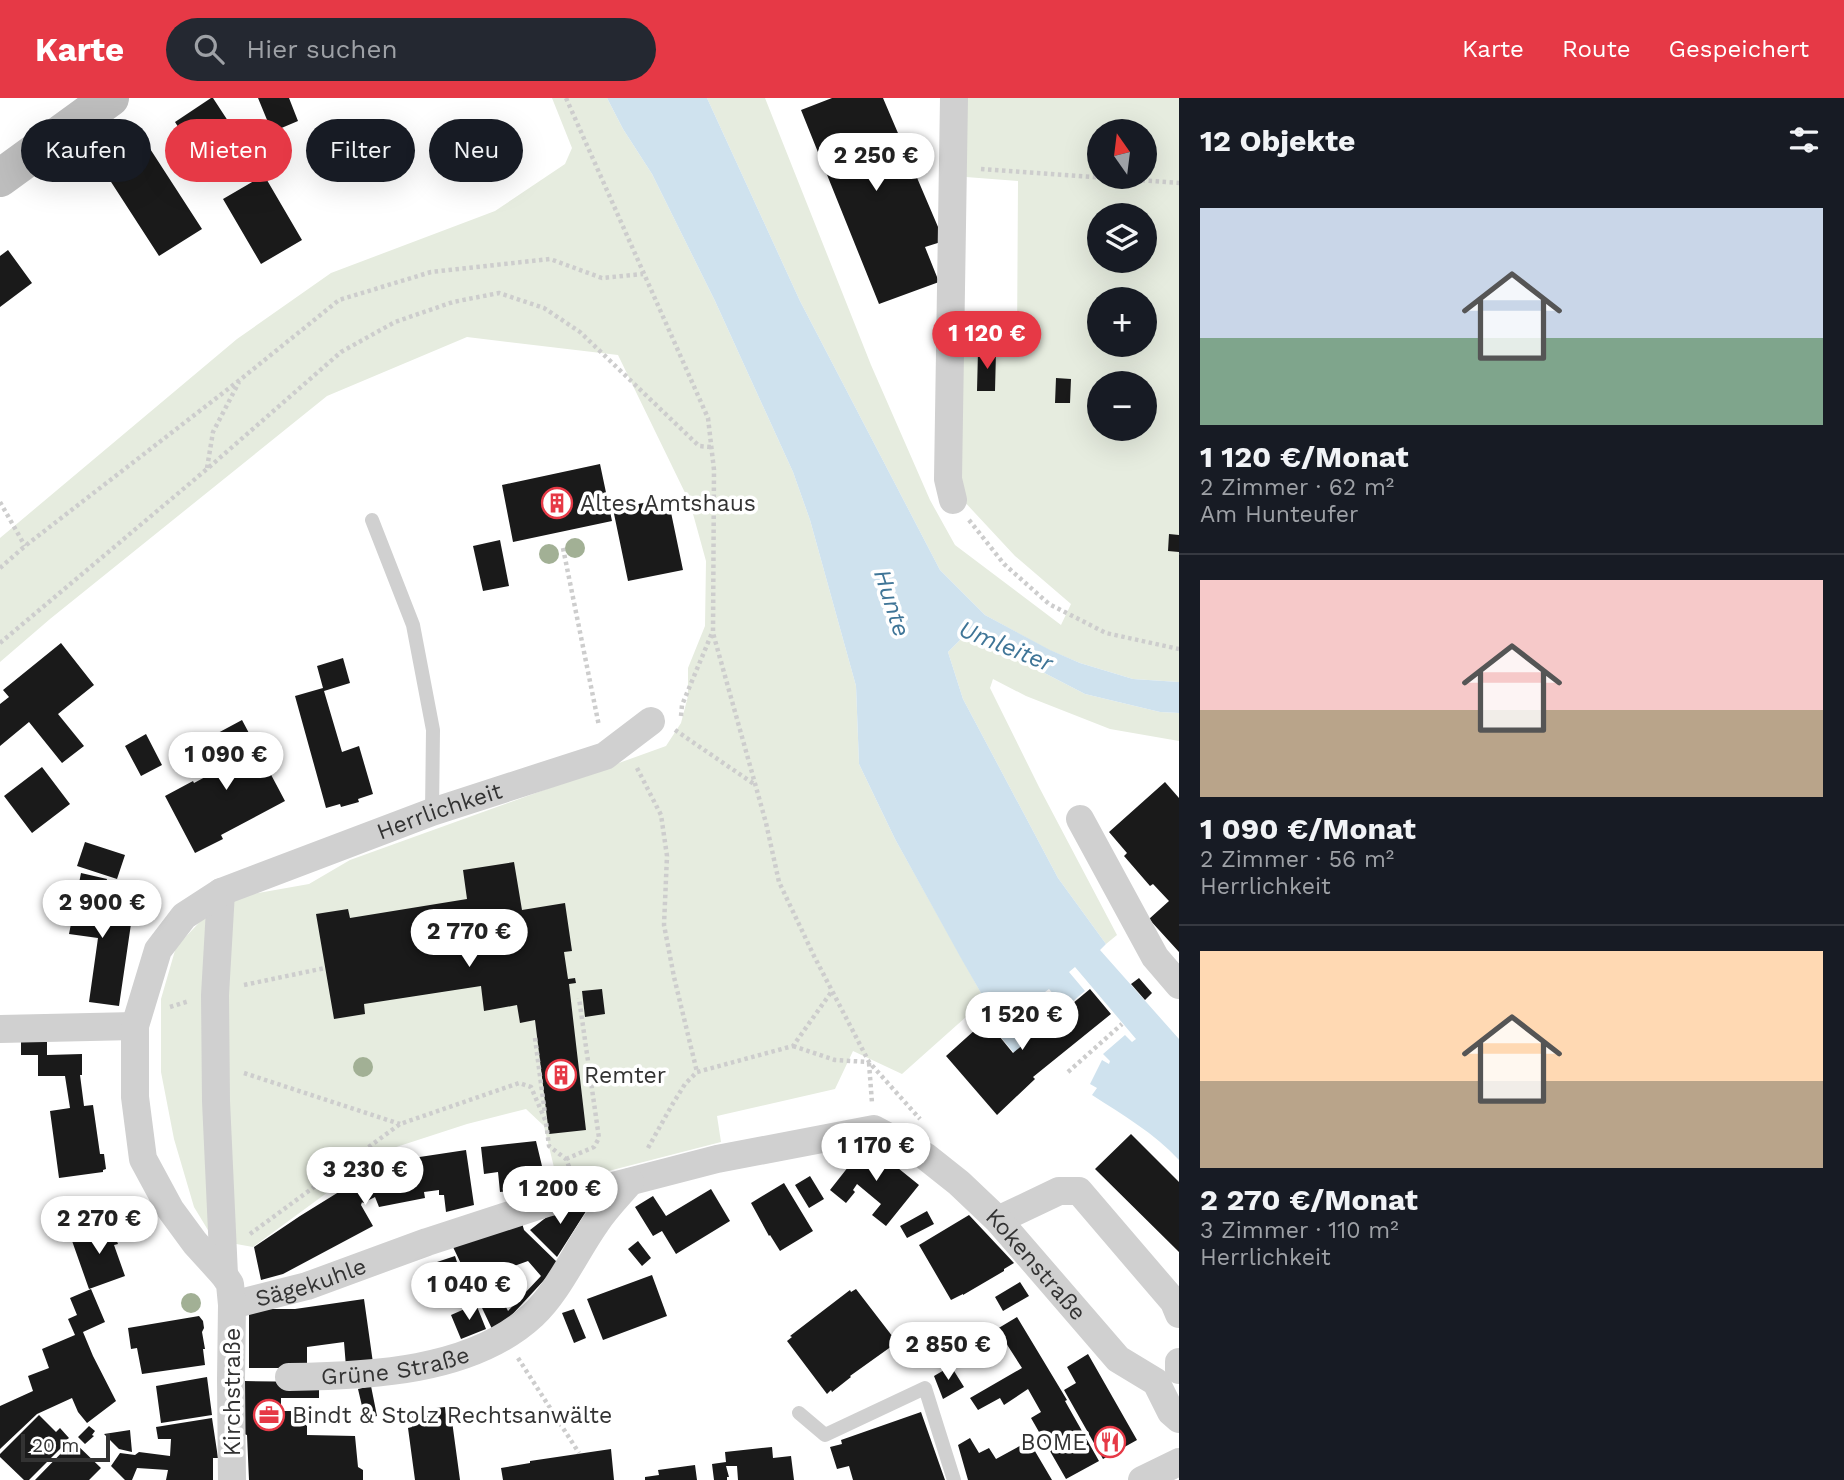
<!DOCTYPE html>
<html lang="de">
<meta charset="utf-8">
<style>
body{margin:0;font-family:"Work Sans",sans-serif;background:#242831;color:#f1f3f6;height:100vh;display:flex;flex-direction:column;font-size:26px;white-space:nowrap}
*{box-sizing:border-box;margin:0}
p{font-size:23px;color:#9ea1a6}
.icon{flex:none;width:38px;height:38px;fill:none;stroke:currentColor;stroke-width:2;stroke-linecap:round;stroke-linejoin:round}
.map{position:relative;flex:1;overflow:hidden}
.drawer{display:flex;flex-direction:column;background:#171b24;width:665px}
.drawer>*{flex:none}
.top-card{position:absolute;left:21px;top:21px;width:665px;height:63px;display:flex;gap:14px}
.needle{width:46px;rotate:346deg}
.fabs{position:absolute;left:1087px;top:21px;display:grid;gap:14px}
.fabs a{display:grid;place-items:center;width:70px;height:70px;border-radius:50%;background:#171b24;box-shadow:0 7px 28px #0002;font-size:35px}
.scale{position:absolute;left:21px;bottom:18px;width:89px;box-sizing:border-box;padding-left:7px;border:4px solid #333;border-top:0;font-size:19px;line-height:24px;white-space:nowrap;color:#333;-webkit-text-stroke:5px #fff;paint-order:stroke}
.price{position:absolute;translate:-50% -60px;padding:0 16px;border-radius:24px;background:#fff;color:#222;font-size:23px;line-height:46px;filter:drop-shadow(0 2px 4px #0008)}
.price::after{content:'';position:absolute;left:50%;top:42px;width:21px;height:16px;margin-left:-10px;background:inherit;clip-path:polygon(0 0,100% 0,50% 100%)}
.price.on{background:#e63946;color:#fff}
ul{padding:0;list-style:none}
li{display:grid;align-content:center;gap:14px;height:371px;padding:0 21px}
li+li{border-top:2px solid #363941}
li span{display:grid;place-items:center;height:217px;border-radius:0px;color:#555}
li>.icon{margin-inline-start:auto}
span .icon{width:126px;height:126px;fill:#fffc;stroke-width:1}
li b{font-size:30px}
h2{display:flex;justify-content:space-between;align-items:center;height:84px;padding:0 21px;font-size:30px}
.tag{padding:0 24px;border-radius:32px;background:#171b24;box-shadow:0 7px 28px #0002;font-size:24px;line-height:63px}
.tag.on{background:#e63946;color:#fff}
header{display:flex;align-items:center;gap:42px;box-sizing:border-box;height:98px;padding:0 35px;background:#e63946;color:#fff}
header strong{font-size:33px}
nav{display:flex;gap:38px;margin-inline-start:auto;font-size:24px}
.search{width:490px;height:63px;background:#242831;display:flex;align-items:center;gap:18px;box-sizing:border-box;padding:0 24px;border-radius:38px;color:#9ea1a6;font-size:26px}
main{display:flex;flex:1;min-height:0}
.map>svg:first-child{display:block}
</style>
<header>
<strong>Karte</strong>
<div class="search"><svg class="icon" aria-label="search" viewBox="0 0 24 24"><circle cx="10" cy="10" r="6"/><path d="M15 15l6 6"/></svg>Hier suchen</div>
<nav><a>Karte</a><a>Route</a><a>Gespeichert</a></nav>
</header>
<main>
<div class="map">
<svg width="1179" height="1382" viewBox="0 0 1179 1382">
<rect width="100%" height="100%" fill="#fff"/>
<!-- green -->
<path fill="#e6ecdf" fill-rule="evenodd" d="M552,0H607L623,31L652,76L715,203L793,374L810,422L856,588L859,666L895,741L985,902L902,976L853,953L835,991L717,1018L721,1044L558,1086L544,1028L526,1011L467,1026L384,1053L253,1149L214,1142L194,1109L174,1041L161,974V901L176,849L212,811L230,800L309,786L350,762L666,648L681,625L688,598V570L705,528L706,463L690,405L618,257L467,239L327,298L50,521L0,564V440L237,241L331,175L495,113L565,66L572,50Z
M707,0H765L871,267L930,402L955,447L1061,527L1071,506L1015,458L961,400L962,247L1017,245L1018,83L966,79L967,0H1179V584L1133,581L1080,565L1049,552L985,517L940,472L800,203ZM1099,33H1144V79H1099ZM1099,117H1144V163H1099ZM1099,201H1144V247H1099ZM1099,285H1144V331H1099Z
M961,541L998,551L1085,596L1160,614L1179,615V643L1110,631L1026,598L993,581L990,590L1039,689L1117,837L1106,846L1058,780L963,601L948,554Z"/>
<!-- water -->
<path fill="#cfe2ee" d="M607,0H707L800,203L940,472L985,517L1050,552L1080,565L1133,581L1179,584V615L1160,614L1085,596L998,551L961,541L948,554L963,601L1058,780L1106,846L1100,852L1179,941V1062C1154,1035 1123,1017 1092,997L1097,990L1090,986L1102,962L1109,966L1110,963L1103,956L1125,937L1132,944L1136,941L1075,869L1069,874L1085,893L1065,910L1049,891L1045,894L1061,914L1044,928L1028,909L1024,913L1039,932L1014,955L996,933L1004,926L985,902L962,862L895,741L859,666L856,588L810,422L793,374L715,203L652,76L623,31Z"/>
<!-- building -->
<path fill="#1a1a1a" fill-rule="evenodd" d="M211,0H213L245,49L207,74L175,24Z
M258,0H289L298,23L272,34Z
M832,0H883L944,143L925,149L939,184L879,206L801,12Z
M145,43L202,131L159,158L102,70Z
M264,77L302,142L261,166L223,101Z
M8,152L32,185L0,209V158Z
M978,253H996L995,293H977Z
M1056,280L1071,281L1070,305H1055Z
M600,366L612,423L513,444L502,387Z
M668,400L683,472L628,483L613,411Z
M1169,436L1179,437V454L1168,453Z
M500,442L509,488L483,493L473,448Z
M61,545L94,587L58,616L84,648L62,665L29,624L0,648V606L9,599L3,592Z
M343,560L350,585L324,593L342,654L359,648L373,696L358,701L359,704L341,709L340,706L326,710L295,598L323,590L317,568Z
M242,622L285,703L221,737L223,741L195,755L165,698L193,683L194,685L231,665L216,636Z
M146,636L162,667L141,678L125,648Z
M42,669L70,706L32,735L4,698Z
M1165,684L1179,700V854L1149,821L1169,803L1153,786L1150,788L1124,758L1127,755L1109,734Z
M85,744L125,757L117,781L77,768Z
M514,764L522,812L565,805L572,853L564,854L568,881L575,880L576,885L569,886L586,1032L549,1036L535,922L520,925L517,907L484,913L481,888L364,906L365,916L334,921L316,816L348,811L350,820L467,801L463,772Z
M81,775L107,781L99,814L132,819L119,908L89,904L98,840L69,836Z
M1139,880L1152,895L1145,902L1131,886Z
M602,891L605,916L585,919L582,893Z
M1090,891L1111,916L1033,979L1035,981L997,1017L946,958L986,922L1013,955Z
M21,944H47V957L82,956V977H80L84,1008L93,1007L100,1056H104L106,1071L103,1072V1074L59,1080L50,1013L70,1010L65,978H38V957H21Z
M1131,1036L1179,1084V1154L1095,1071Z
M536,1043L547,1089L500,1094L498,1074L484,1076L481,1049Z
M867,1045L919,1087L886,1128L872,1117L881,1106L857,1086L853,1092L855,1094L846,1105L830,1092Z
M466,1052L474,1107L446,1114L444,1097H439V1092L424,1094L425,1100L379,1109L375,1099L363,1105L362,1104L361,1107L373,1128L283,1176L261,1182L254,1149L300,1118L342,1092L390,1055L393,1063Z
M810,1078L824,1101L809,1110L795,1087Z
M784,1085L813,1133L780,1153L770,1137L769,1138L751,1105Z
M711,1091L730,1123L676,1156L662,1133L653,1138L635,1109L653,1098L666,1118Z
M566,1104L590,1107L557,1159L530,1132Z
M927,1113L934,1126L907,1140L900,1128Z
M969,1117L1014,1165L1004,1171V1173L963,1197V1196L951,1202L919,1147Z
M110,1125L118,1146L114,1147L125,1178L89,1191L71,1140Z
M522,1125L524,1132L559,1166L510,1219L493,1233L453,1149ZM528,1163L541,1178L508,1213L490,1177Z
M638,1143L651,1160L642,1168L628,1151Z
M455,1158L463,1182L440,1190L431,1166Z
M652,1177L667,1218L603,1242L587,1201Z
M1020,1184L1029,1198L1003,1213L995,1199Z
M91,1191L105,1224L83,1234L93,1258L116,1303L87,1325L78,1314L72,1300L37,1316L0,1351V1308L33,1293L28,1278L49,1270L42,1251L75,1237L68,1221L77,1217L70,1200Z
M856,1191L896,1243L891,1247L892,1248L850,1278L851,1279L832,1294L831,1292L827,1296L787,1243L792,1239L790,1238L850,1192L851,1194Z
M364,1201L373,1265L346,1269L344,1244L307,1249V1270H249V1211H295Z
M476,1206L486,1231L461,1241L451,1217Z
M574,1211L586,1240L574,1245L562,1215Z
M199,1218L203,1223L204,1230L202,1234L205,1251H203L205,1267L142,1276L137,1250L131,1251L128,1230Z
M1017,1219L1067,1302L1065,1303L1099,1363L1066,1381L1031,1320L1041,1314L1028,1291L1004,1307L1000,1300L978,1312L970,1300L1022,1270L997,1231Z
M1088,1256L1137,1342L1103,1361L1064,1292L1076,1285L1067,1269Z
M951,1268L964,1289L943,1301L934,1278Z
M207,1279L212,1317L161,1325L156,1288Z
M244,1283L319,1284V1300H281V1313H307V1337L355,1338L358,1369L363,1372V1382H249L247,1337L244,1336Z
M371,1288L377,1318L365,1321L358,1291Z
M445,1309L447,1324L452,1323L460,1382H415L408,1330L412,1329L410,1313Z
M921,1314L945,1382H853L849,1368L837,1371L830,1349L842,1346L841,1342Z
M39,1317L56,1334L60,1330L69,1340L65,1343L66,1345L29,1382H24L0,1359V1356Z
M212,1320L218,1360H213V1382H166L168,1372L137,1370L132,1382H125L111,1368L120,1355L135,1357L139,1354L170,1358L171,1341H158L156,1329Z
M89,1328L95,1333L92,1337L94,1338L85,1346L78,1339Z
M130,1332L132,1354L119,1351L104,1336Z
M970,1340L979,1355L989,1350L996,1361L1029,1343L1052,1382H968L958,1347Z
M73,1343L101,1370L89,1382H35Z
M772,1349L773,1360L791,1358L794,1382H738L737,1368H726L729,1379H727V1382H714L712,1366L726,1364L725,1354Z
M611,1351L614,1382H503L501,1370L530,1365V1363Z
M695,1367L697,1382H645V1379L659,1377L658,1372Z"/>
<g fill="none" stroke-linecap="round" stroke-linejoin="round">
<!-- path -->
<path stroke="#cdcdcd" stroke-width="4.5" stroke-dasharray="3.5 3.5" stroke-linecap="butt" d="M566,0L708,320L714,372L713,535L766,725L779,784L814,858L869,964L920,1021
M981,71L1179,85
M207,370L213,334L239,284
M0,404L25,448
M969,422L1004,466L1049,506L1106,535L1179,551
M563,450L599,628
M0,470L25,448L241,281L339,202L431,174L550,161L602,180L643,176
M0,545L207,371L341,254L395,224L453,204L499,195L544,210L580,234L699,348L711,349
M681,618L682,607L712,535
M675,632L754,686
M637,670L661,717L667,758L664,827L674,879L697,974
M244,887L325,870
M170,909L189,903
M535,940L545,1016
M793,948L835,962L868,964
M869,965L872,1005
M1068,974L1122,926
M244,975L400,1026
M648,1050L672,1007L685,986L697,974L793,948L832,893
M566,1061L594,1049L599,1040L579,900
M250,1136L400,1026L519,985L531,989L546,1024L549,1048L566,1061L570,1071
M518,1260L579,1355"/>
<!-- lane -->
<path stroke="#d0d0d0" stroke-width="14" d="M372,422L413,527L433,632L432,714
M799,1315L825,1337L925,1290L954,1382"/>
<!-- street -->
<g stroke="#d0d0d0" stroke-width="28">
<path d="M953,402L948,381L954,0"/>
<path d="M1080,721L1155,859L1179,887"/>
<path d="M221,794L215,897L216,1003L224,1177"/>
<path d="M0,931L135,928"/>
<path d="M998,1122L1059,1093H1079L1174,1204L1179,1216"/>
<path id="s1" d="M232,1207L307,1188L427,1144L547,1105L717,1061L874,1031L925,1058L959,1085L998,1122L1118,1261L1156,1284L1171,1314L1179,1321"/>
<path d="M1179,1264V1272"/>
<path id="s2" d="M289,1279C368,1278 472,1274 533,1217C558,1194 576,1153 596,1125C606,1110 619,1097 630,1084"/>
<path id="s3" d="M232,1382L231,1281L232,1207L230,1186L224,1177L195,1145L170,1111L143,1061L135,999V928L158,852L184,818L221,794L432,714L605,658L651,623"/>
<path d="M1142,1382L1179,1364"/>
</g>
<!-- secondary -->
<path stroke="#bdbdbd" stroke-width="38" d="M0,80L110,0"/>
</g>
<!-- trees -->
<g fill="#a2b095">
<circle cx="575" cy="450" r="10"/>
<circle cx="549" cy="456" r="10"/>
<circle cx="363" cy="969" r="10"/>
<circle cx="191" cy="1205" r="10"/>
</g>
<!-- icons -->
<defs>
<g id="building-ring" transform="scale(1.575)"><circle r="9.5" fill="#fff" stroke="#e63946" stroke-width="1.5"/><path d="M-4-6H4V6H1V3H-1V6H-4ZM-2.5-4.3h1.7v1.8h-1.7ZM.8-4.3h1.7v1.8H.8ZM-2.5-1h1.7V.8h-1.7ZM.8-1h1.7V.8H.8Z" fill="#e63946"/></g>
<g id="office-ring" transform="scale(1.575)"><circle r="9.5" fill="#fff" stroke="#e63946" stroke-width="1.5"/><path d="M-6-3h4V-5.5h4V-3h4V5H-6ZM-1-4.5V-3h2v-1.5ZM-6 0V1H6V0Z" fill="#e63946"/></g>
<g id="restaurant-ring" transform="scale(1.575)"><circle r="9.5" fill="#fff" stroke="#e63946" stroke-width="1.5"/><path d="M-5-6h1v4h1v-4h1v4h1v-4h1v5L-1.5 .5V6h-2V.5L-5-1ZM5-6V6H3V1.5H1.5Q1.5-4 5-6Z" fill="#e63946"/></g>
</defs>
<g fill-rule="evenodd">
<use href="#building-ring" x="557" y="405"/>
<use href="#building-ring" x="561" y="977"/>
<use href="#office-ring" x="269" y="1317"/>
<use href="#restaurant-ring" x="1110" y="1344"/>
</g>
<g text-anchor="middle" stroke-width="7" stroke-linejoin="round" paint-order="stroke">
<!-- poi labels -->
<g font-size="23" fill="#333" stroke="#fff" text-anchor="start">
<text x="580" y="413">Altes Amtshaus</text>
<text x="584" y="985">Remter</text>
<text x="292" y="1325">Bindt &amp; Stolz Rechtsanwälte</text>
<text x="1087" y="1352" text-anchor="end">BOME</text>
</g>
<!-- street labels -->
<g font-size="23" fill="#333" stroke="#fff">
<text dy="8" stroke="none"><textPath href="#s3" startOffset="882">Herrlichkeit</textPath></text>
<text dy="8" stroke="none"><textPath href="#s1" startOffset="880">Kokenstraße</textPath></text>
<text dy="8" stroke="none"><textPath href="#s1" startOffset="82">Sägekuhle</textPath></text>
<text dy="8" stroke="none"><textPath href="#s2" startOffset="107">Grüne Straße</textPath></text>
<text transform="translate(232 1294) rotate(-90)" y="8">Kirchstraße</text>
</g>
<!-- water labels -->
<g font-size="24" font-style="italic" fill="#3f7597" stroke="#fff">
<text transform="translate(892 505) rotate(72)" y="8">Hunte</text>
<text transform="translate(1006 548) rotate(22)" y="8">Umleiter</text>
</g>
</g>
</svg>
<div class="fabs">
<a><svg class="needle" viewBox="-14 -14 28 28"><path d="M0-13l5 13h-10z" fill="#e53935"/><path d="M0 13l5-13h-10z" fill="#9ea1a6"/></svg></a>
<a><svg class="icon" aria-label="layers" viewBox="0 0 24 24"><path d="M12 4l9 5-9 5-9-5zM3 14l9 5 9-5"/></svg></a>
<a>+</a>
<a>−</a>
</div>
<div class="scale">20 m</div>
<b class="price" style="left:876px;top:95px">2 250 €</b>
<b class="price on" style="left:987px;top:273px">1 120 €</b>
<b class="price" style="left:226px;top:694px">1 090 €</b>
<b class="price" style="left:102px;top:842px">2 900 €</b>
<b class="price" style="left:469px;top:871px">2 770 €</b>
<b class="price" style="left:1022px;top:954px">1 520 €</b>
<b class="price" style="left:876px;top:1085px">1 170 €</b>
<b class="price" style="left:365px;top:1109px">3 230 €</b>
<b class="price" style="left:560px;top:1128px">1 200 €</b>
<b class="price" style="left:99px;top:1158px">2 270 €</b>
<b class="price" style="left:469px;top:1224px">1 040 €</b>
<b class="price" style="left:948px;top:1284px">2 850 €</b>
<div class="top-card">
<a class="tag">Kaufen</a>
<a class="tag on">Mieten</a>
<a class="tag">Filter</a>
<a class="tag">Neu</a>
</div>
</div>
<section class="drawer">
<h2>12 Objekte<svg class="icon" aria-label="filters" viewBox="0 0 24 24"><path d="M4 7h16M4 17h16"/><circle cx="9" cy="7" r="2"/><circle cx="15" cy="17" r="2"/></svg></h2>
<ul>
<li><span style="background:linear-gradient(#c9d6e8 60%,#7fa58c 0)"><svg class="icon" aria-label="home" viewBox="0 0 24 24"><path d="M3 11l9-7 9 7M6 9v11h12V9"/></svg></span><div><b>1 120 €/Monat</b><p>2 Zimmer · 62 m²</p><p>Am Hunteufer</p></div></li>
<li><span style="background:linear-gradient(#f6c9c9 60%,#b9a48a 0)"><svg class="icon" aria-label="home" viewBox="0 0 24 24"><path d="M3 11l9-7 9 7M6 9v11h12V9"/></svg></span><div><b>1 090 €/Monat</b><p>2 Zimmer · 56 m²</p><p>Herrlichkeit</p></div></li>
<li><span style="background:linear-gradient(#ffd9b3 60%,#b9a48a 0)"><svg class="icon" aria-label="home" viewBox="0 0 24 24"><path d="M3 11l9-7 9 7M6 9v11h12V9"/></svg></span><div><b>2 270 €/Monat</b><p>3 Zimmer · 110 m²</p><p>Herrlichkeit</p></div></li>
</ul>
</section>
</main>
